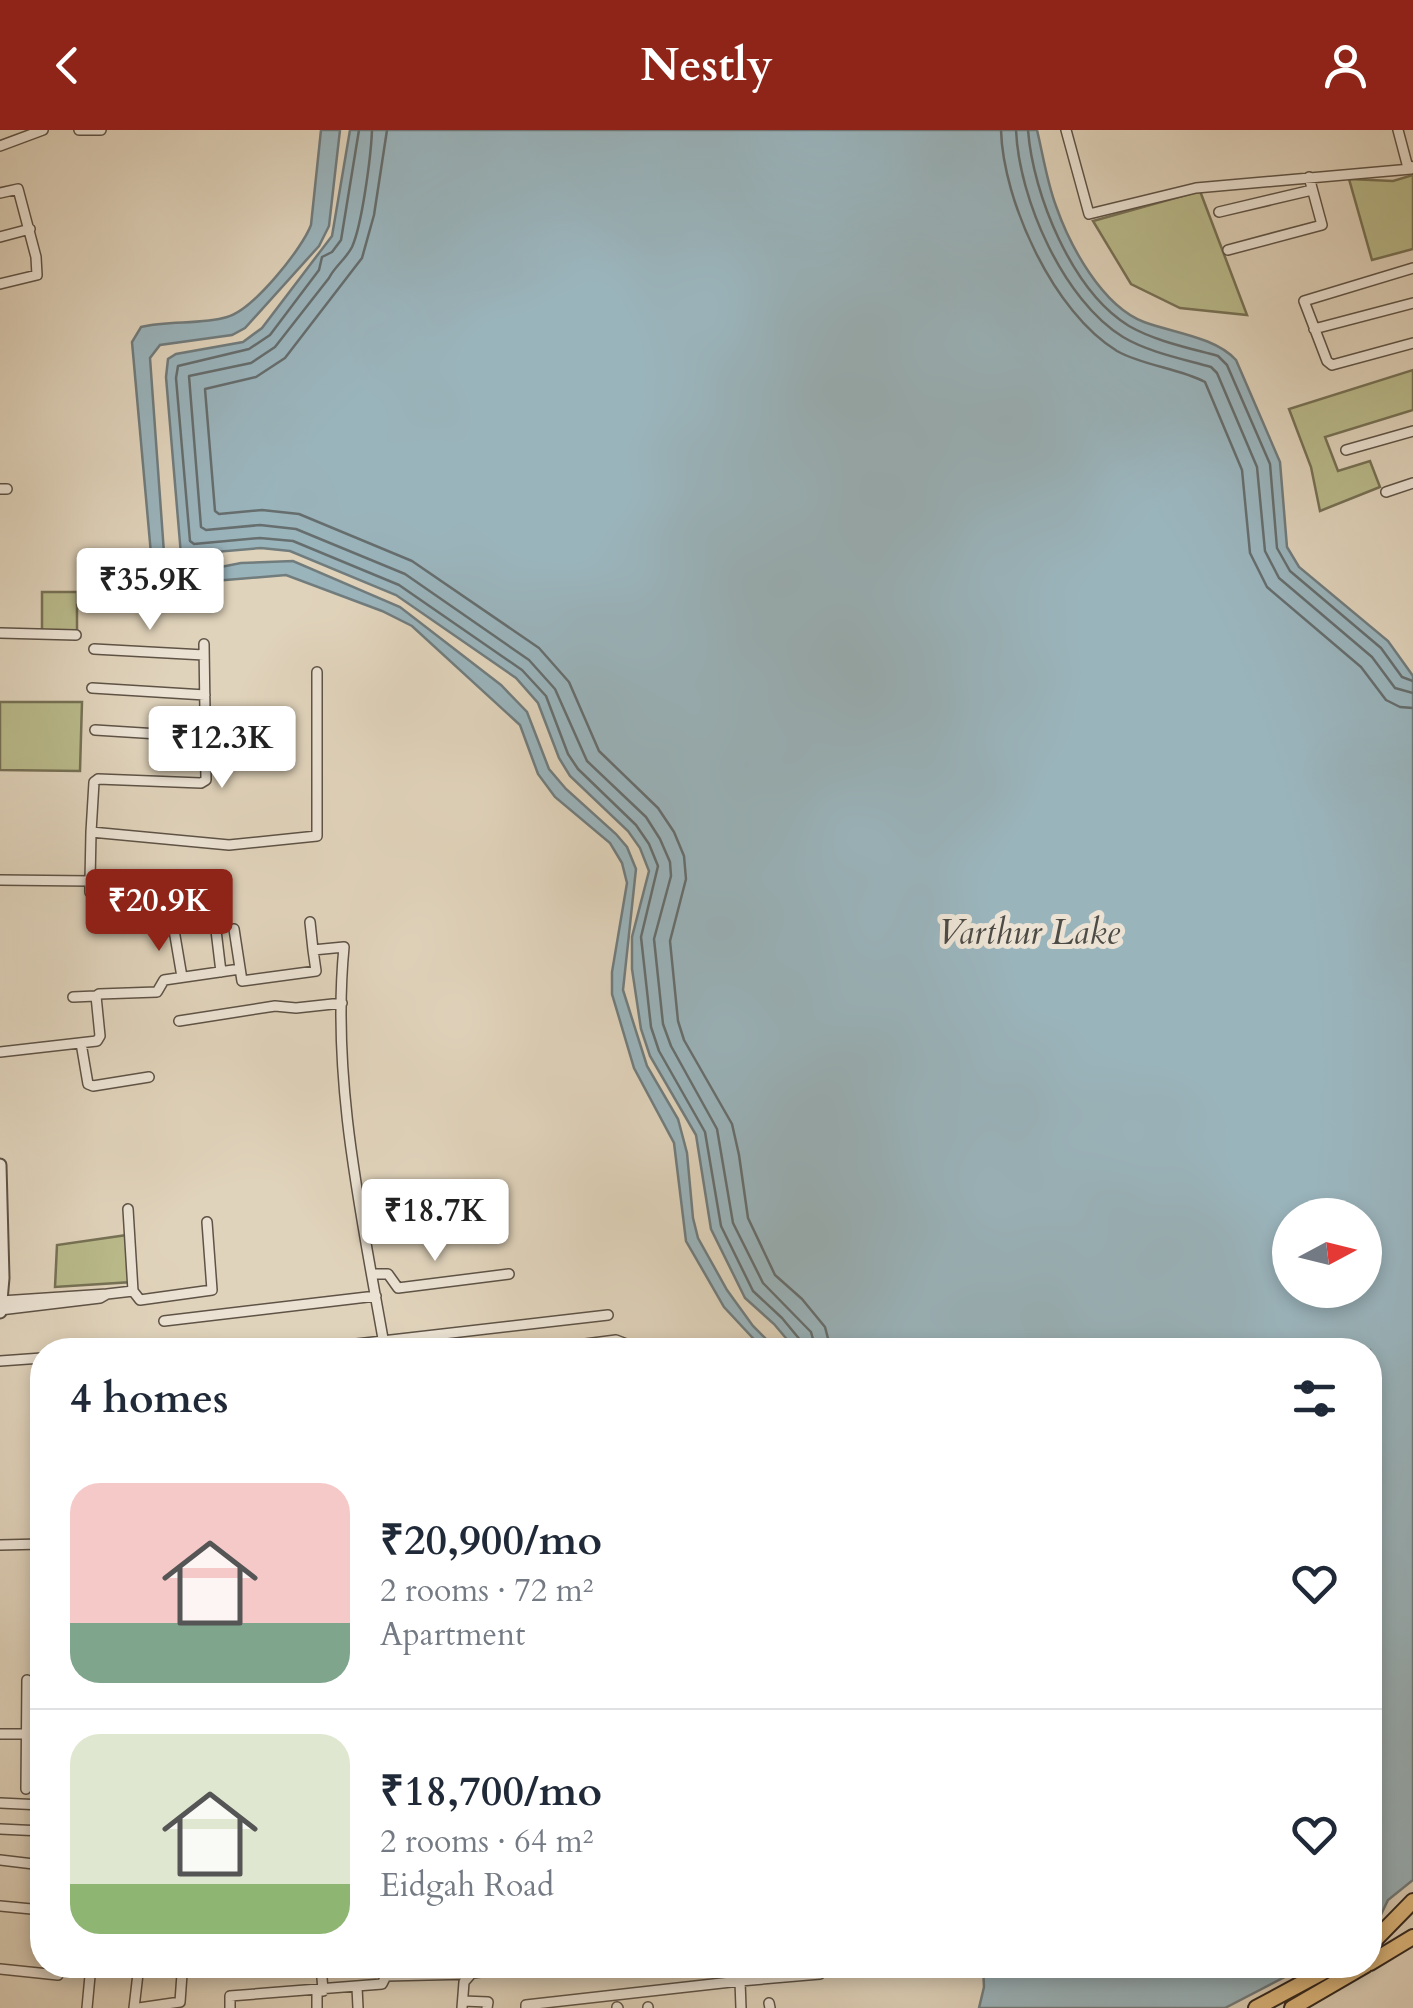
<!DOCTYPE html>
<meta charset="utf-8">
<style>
body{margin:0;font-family:Cardo,serif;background:#f6f6f7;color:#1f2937;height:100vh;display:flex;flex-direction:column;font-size:38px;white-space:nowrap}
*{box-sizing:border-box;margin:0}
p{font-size:32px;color:#747a83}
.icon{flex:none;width:55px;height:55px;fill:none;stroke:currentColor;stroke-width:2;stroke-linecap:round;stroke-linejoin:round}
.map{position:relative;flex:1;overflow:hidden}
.sheet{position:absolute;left:30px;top:1208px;width:1352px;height:640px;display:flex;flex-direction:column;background:#fff;border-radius:40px;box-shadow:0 5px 15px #0003}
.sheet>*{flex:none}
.needle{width:65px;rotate:83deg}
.fabs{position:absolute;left:1272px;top:1068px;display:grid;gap:20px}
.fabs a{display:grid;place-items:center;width:110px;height:110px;border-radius:50%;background:#fff;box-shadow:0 5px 15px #0003;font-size:50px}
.price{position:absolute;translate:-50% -85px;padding:0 22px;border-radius:10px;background:#fff;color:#222;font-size:32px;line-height:65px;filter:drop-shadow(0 2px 5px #0008)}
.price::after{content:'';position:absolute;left:50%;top:60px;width:30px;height:22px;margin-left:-15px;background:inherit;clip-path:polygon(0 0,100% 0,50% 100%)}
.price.current{background:#8f2418;color:#fff}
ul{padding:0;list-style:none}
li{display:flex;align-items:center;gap:30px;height:250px;padding:0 40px}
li+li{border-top:2px solid #e0e1e3}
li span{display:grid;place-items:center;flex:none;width:280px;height:200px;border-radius:30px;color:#555}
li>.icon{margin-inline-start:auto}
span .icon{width:120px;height:120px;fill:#fffc;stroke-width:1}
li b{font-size:42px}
h2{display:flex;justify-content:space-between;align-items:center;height:120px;padding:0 40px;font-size:42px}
header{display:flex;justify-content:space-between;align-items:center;height:130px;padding:0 40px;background:#8f2418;color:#fff;font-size:45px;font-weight:700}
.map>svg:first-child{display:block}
</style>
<header><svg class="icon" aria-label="back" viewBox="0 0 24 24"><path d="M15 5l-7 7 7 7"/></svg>Nestly<svg class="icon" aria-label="person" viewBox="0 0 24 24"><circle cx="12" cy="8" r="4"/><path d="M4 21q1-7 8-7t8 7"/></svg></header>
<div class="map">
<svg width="1413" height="1878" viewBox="0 0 1413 1878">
<rect width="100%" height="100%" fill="#e0d3bb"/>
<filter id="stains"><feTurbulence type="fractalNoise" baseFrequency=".002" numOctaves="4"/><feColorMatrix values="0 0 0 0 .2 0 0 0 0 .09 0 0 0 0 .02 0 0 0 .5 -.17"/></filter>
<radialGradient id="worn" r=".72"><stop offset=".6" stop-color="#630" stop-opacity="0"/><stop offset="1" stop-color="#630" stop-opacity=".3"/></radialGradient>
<!-- green -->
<path fill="#b9ba8b" stroke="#767155" stroke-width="2.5" d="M1413,45V119L1372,130L1349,49L1393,51Z
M1200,61L1247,185L1180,178L1131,154L1093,91Z
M1413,240V280L1325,307L1338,341L1370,331L1380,357L1320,381L1311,337L1289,279Z
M42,462H77V503H42Z
M0,572H82L80,641L0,640Z
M127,1105L132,1152L55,1157L57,1115Z"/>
<!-- water -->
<path fill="#9ab4bc" stroke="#717c7d" stroke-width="2.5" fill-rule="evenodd" d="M321,0H340L329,96L319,116L245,198L232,205L160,215L150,228L165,437L170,443L180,445L241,433L293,431L400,477L501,555L527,582L549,639L566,659L616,704L627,717L636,739L623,860L647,936L678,989L687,1023L693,1088L698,1108L727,1160L753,1196L777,1220H764L724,1177L686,1111L674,1013L634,938L612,864V842L627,753L622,733L610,713L555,667L538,644L520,595L412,496L382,481L286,445L177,454C161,453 158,451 152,435L132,212L141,197C169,190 200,195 227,187C253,180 302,119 311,95Z
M350,0H1037C1043,25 1047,52 1056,76C1070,116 1102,176 1144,192C1174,203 1215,207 1236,230L1280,332L1287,417L1299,437L1388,511L1413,546V1750L1388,1770L1375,1797L1370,1801V1220H796L774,1194L745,1168L711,1099L696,1005L650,926L641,899L632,839V807L649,741L640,718L628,701L570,646L559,628L538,573L516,548L396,465L290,421L261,418L181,425L166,247L168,229L176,224L243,212L262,198L332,106ZM1365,1085V1160H1290V1085Z
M983,1835H1308L1225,1878H979L984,1857Z"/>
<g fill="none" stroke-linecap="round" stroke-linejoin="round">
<!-- shore -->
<path stroke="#666e6e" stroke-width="2.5" d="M359,0L341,110L332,122L322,127L319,140L270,205L249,219L178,236L176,248L190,411L194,414L260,408L293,411L399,455L522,540L546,566L568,624L578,639L636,695L649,714L658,736L641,807L651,897L659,921L705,1002L721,1096L753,1161L782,1188L801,1211L803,1220
M372,0C371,26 362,95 352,117C346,129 335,136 329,148L275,217L251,233L189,246L201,397L206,400L260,395L296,399L405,444L529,530L555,559L587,631L646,687L660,709L670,732L671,746L654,809L663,894L671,916L717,999L733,1093L763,1153L811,1202L816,1220
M387,0L374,85L362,128L285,228L256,247L205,259L215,381L219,384L262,380L299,384L412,431L539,518L569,552L599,621L658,678L674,702L684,726L686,749L670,811L678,891L684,910L732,994L739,1025L748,1088L775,1145L802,1169L825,1197L831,1220
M1001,0C1003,72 1054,183 1117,221C1144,236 1178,238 1205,252L1242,340L1250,423L1267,457L1361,537L1386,570L1400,577L1413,578
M1016,0C1019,69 1063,170 1123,207C1148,222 1183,229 1211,237L1217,243L1257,337L1265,421L1279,448L1372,527L1395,558L1413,563
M1028,0C1033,65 1072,161 1129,196C1155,211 1189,218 1218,226L1227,235L1270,334L1277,418L1290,441L1381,518L1402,547L1413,551"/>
<!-- minor casing -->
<g stroke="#5e5346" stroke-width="12">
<path id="minor" d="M79,0H101
M1066,0L1089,84L1196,58L1411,39
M1398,0L1407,34L1413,38
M0,16L43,0
M0,63L18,59L36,127L37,145L0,154
M1219,82L1312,60
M0,107L30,99
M1228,120L1322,95L1309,47
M1413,138L1304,171L1327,231L1332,235L1413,213
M1314,199L1413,173
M1346,320L1413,301
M0,359H7
M1386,362L1413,353
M0,503L76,505
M94,519L204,525
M92,558L205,565
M95,600L206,607
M91,702L94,652L98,649L201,653L206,650L204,514
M0,750L90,751V762L97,764H211
M90,751L91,702L229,715L317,706V542
M215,792L221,842
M310,792L313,820
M173,794L182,847
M234,799L242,851L316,841L313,820L344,817C331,952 362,1087 385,1220
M73,867L96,866
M179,891L275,876L296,878L342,873
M81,913L88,954L93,956L149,947
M0,922L97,911L100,906L96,866L99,864L157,862L164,850L240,839
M128,1079L133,1161L140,1170L212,1160L207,1092
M372,1144H388L398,1158L509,1144
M107,1164L133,1161
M0,1180L100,1168L107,1164L1,1171
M164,1191L376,1166
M339,1216L608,1185
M141,1220L152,1219
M539,1220L616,1210L629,1215L631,1220
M0,1231L42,1228
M0,1415L42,1414
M0,1604H42
M26,1659L27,1550
M0,1673L42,1675
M0,1699L42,1701
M0,1730L42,1735
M0,1776L42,1780
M321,1835L323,1861
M0,1839L58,1845
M473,1843L535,1835
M740,1851L820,1844
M357,1857L358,1878
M317,1861V1878
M463,1871L488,1872L487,1878
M769,1873L770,1878
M617,1877L618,1878
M648,1877V1878
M87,1878L91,1835
M134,1878L139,1835
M139,1878L180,1872L182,1844
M230,1878V1866L382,1854L386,1846L471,1844
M462,1878L464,1852L479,1835
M526,1878V1875L740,1851L741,1878"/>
</g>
<!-- tertiary casing -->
<g stroke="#5e5346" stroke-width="15">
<path id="tertiary" d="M0,1035L3,1148L0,1182"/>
</g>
<!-- primary casing -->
<g stroke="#33281f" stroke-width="18">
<path id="primary" d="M1370,1815L1413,1771
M1370,1833L1413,1807
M1256,1878L1336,1835
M1292,1878L1366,1835"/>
</g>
<!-- minor -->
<use href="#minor" stroke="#ebe2d3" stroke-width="9"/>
<!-- tertiary -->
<use href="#tertiary" stroke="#ebe2d3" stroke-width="11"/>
<!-- primary -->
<use href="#primary" stroke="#e0ba7e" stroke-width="14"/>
</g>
<g text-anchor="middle" stroke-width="10" stroke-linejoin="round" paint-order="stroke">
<!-- water labels -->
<g font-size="35" font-style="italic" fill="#4d4b46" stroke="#ebe2d3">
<text x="1029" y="814">Varthur Lake</text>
</g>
</g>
<rect width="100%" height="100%" filter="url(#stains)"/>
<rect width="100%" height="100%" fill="url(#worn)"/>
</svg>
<div class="fabs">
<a><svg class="needle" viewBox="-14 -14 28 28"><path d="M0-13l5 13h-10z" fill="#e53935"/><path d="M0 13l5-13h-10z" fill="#747a83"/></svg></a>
</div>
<b class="price" style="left:150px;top:503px">₹35.9K</b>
<b class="price" style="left:222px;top:661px">₹12.3K</b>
<b class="price current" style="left:159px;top:824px">₹20.9K</b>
<b class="price" style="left:435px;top:1134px">₹18.7K</b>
<section class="sheet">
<h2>4 homes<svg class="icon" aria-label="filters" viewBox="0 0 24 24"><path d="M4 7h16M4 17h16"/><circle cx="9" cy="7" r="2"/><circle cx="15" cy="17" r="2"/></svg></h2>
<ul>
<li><span style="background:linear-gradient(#f6c9c9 70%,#7fa58c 0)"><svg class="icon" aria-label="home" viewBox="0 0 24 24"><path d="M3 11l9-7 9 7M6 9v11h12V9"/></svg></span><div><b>₹20,900/mo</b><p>2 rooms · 72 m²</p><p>Apartment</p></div><svg class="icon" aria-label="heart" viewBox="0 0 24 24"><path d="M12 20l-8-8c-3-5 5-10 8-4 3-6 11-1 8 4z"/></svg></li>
<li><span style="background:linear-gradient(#dfe7d0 75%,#8fb573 0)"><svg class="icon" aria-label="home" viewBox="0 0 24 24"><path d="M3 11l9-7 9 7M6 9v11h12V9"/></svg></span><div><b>₹18,700/mo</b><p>2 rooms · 64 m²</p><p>Eidgah Road</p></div><svg class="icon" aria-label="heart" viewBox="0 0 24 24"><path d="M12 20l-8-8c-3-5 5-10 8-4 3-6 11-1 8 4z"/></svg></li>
</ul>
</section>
</div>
